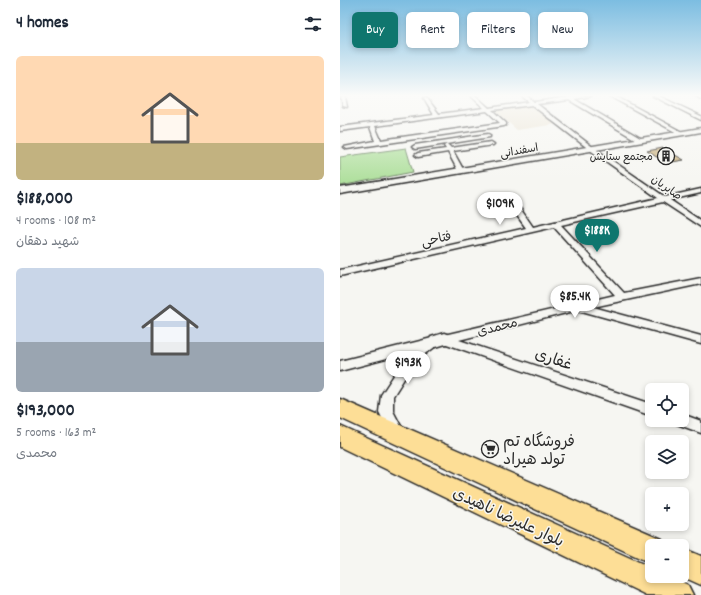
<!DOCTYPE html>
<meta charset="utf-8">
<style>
body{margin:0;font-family:Dekko,"Playpen Sans Arabic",sans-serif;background:#f2f2f3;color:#1f2937;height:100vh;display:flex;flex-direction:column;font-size:15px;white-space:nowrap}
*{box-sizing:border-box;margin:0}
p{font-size:13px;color:#747a83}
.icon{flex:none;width:22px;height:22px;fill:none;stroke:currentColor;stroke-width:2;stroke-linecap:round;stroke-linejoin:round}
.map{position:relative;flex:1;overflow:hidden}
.sheet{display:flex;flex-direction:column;background:#fff;width:340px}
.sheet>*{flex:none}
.hud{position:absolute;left:12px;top:12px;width:289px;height:36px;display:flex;gap:8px}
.tools{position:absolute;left:305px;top:383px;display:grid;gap:8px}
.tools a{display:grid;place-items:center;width:44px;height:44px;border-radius:6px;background:#fff;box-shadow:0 2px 6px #0003;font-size:20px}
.price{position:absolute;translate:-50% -34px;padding:0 9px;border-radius:14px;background:#fff;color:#222;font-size:13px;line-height:26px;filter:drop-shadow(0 1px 2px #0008)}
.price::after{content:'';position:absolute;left:50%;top:24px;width:12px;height:9px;margin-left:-6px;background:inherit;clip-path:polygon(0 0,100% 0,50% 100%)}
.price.on{background:#0f766e;color:#fff}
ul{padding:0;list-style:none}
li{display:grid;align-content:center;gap:8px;height:212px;padding:0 16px}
li span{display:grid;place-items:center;height:124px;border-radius:6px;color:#555}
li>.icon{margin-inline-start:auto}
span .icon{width:72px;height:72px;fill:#fffc;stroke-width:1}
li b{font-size:17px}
h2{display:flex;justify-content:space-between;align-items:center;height:48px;padding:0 16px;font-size:17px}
.tag{padding:0 14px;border-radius:6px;background:#fff;box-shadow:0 2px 6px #0003;font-size:14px;line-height:36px}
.tag.on{background:#0f766e;color:#fff}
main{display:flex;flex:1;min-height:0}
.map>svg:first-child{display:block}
</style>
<main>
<section class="sheet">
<h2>4 homes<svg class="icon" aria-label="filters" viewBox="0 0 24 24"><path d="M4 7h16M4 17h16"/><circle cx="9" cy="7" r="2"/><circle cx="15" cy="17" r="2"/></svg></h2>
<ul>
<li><span style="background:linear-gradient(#ffd9b3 70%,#c2b280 0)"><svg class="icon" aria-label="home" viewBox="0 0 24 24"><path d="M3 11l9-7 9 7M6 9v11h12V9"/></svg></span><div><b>$188,000</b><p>4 rooms · 108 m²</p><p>شهید دهقان</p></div></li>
<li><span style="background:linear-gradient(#c9d6e8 60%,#9aa5b1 0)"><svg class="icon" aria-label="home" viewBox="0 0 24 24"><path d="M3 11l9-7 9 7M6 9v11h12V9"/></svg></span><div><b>$193,000</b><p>5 rooms · 163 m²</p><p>محمدی</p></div></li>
</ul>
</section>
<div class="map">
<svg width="361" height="595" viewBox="0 0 361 595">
<rect width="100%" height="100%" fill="#f6f6f2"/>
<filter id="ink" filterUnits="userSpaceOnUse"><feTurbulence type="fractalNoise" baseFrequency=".025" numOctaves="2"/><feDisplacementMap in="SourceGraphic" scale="8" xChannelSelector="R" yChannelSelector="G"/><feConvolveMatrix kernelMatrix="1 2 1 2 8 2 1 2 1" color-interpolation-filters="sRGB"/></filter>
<g filter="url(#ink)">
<!-- built -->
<path fill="#e9e2d1" d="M192,106L217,124L177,130L154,110Z"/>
<!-- green -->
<path fill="#b1e09f" stroke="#6e8665" d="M66,148L73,172L0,186V157Z"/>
<!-- building -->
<path fill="#cbb483" stroke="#2b2b2b" d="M323,148L344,160L326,163L307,151Z"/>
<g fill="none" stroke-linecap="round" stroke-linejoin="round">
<!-- minor casing -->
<g stroke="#2b2b2b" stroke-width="3">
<path id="minor" d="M1,96H5L7,107L3,106Z
M131,96H136L149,108L189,102L182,96H187L194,102L236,96H251L234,99L302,139V141H298L229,100L197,104L254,148L325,197L361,189V193L330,200L361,221V227L323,202L221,225L284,293L361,278V284L253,307L361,336V344L238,310L119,340L312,404V416L101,342L74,363L53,396V411L64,432L62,437L57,438L52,437L39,412L41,395L66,357L73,352L0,371V361L96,337L99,338L104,335L275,295L214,227L0,276V270L186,228L168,203L172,201H175L193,227L318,198L250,150L192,105L152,110L166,123V125L164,126L7,149L4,147L35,141L30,127L0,131V127L94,115L84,98L86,97L99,114L144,108ZM147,111L160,123L41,140L35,126Z
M269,96H275L344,133L339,134Z
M313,96H319L361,116V120Z
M356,96H361V99Z
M148,134L150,135V137L75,149L72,147L75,145Z
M151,142L154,144L153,145L113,151L124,171L121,173L118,171L108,152L78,157L75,155L78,153L106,149L104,146L107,144L111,148Z
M342,414L361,421V433L337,424L335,420H342Z"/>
</g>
<!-- tertiary casing -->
<g stroke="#2b2b2b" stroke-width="3">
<path id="tertiary" d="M104,333L109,335L111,339L109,343L96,347L91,345L89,341L91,337Z"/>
</g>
<!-- secondary casing -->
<g stroke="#2b2b2b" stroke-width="3">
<path id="secondary" d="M361,128V132L0,194V188Z"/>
</g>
<!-- primary casing -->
<g stroke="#2b2b2b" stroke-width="3">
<path id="primary" d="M0,399L322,539L324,546H312V563L302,559L0,418Z
M0,426L312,568V576H329L348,585L353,595H306L0,447Z
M342,548L361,556V585L341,576Z"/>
</g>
<!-- minor -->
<use href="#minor" fill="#f6f6f2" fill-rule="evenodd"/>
<!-- tertiary -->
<use href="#tertiary" fill="#f6f6f2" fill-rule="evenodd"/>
<!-- secondary -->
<use href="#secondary" fill="#f6f6f2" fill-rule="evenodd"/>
<!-- primary -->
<use href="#primary" fill="#fdde96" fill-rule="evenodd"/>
</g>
</g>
<!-- sky -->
<linearGradient id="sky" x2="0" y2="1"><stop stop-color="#7cbde1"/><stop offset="0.53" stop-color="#fbfbf9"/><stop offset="1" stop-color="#fbfbf9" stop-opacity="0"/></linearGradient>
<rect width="361" height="180" fill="url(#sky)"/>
<!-- icons -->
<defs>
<g id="building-ring" transform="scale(0.9)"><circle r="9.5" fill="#f6f6f2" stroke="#2b2b2b" stroke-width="1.5"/><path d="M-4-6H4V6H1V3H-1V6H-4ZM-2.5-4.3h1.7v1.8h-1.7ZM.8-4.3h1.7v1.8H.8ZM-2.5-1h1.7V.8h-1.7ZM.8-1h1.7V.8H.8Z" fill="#2b2b2b"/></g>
<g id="supermarket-ring" transform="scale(0.9)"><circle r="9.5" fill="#f6f6f2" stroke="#2b2b2b" stroke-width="1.5"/><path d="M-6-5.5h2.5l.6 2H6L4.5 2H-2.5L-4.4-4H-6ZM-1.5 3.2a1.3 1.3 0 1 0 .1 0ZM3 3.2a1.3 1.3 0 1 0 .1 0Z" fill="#2b2b2b"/></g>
</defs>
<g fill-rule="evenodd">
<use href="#building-ring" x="326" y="156"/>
<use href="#supermarket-ring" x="150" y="449"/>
</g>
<g text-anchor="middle" stroke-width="3" stroke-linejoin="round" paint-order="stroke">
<!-- far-street labels -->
<g font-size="11" fill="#2b2b2b" stroke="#f6f6f2">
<text transform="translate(179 150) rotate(-10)" y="4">اسفندانی</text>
<text transform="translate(327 187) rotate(35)" y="4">صابریان</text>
</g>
<!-- far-poi labels -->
<g font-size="11" fill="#2b2b2b" stroke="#f6f6f2" text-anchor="end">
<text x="313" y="160">مجتمع ستایش</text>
</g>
<!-- street labels -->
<g font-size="13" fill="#2b2b2b" stroke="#f6f6f2">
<text transform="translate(96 238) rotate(-13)" y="5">فتاحی</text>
<text transform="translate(157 326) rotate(-14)" y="5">محمدی</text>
</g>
<!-- near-street labels -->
<g font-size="16" fill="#2b2b2b" stroke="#f6f6f2">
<text transform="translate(214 358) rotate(19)" y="6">غفاری</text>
<text transform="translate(169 516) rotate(25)" y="6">بلوار علیرضا ناهیدی</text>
</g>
<!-- near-poi labels -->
<g font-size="16" fill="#2b2b2b" stroke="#f6f6f2" text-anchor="start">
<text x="163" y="446">فروشگاه تم<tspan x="163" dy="18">تولد هیراد</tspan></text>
</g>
</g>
</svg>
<div class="tools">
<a><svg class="icon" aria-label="locate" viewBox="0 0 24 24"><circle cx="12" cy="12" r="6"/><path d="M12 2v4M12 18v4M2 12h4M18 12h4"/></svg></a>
<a><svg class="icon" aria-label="layers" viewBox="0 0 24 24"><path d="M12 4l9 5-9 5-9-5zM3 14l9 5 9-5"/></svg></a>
<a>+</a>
<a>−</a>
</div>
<b class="price" style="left:160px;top:226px">$109K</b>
<b class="price on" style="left:257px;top:253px">$188K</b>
<b class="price" style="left:235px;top:319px">$85.4K</b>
<b class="price" style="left:68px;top:385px">$193K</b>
<div class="hud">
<a class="tag on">Buy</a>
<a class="tag">Rent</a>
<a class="tag">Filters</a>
<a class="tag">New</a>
</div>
</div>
</main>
